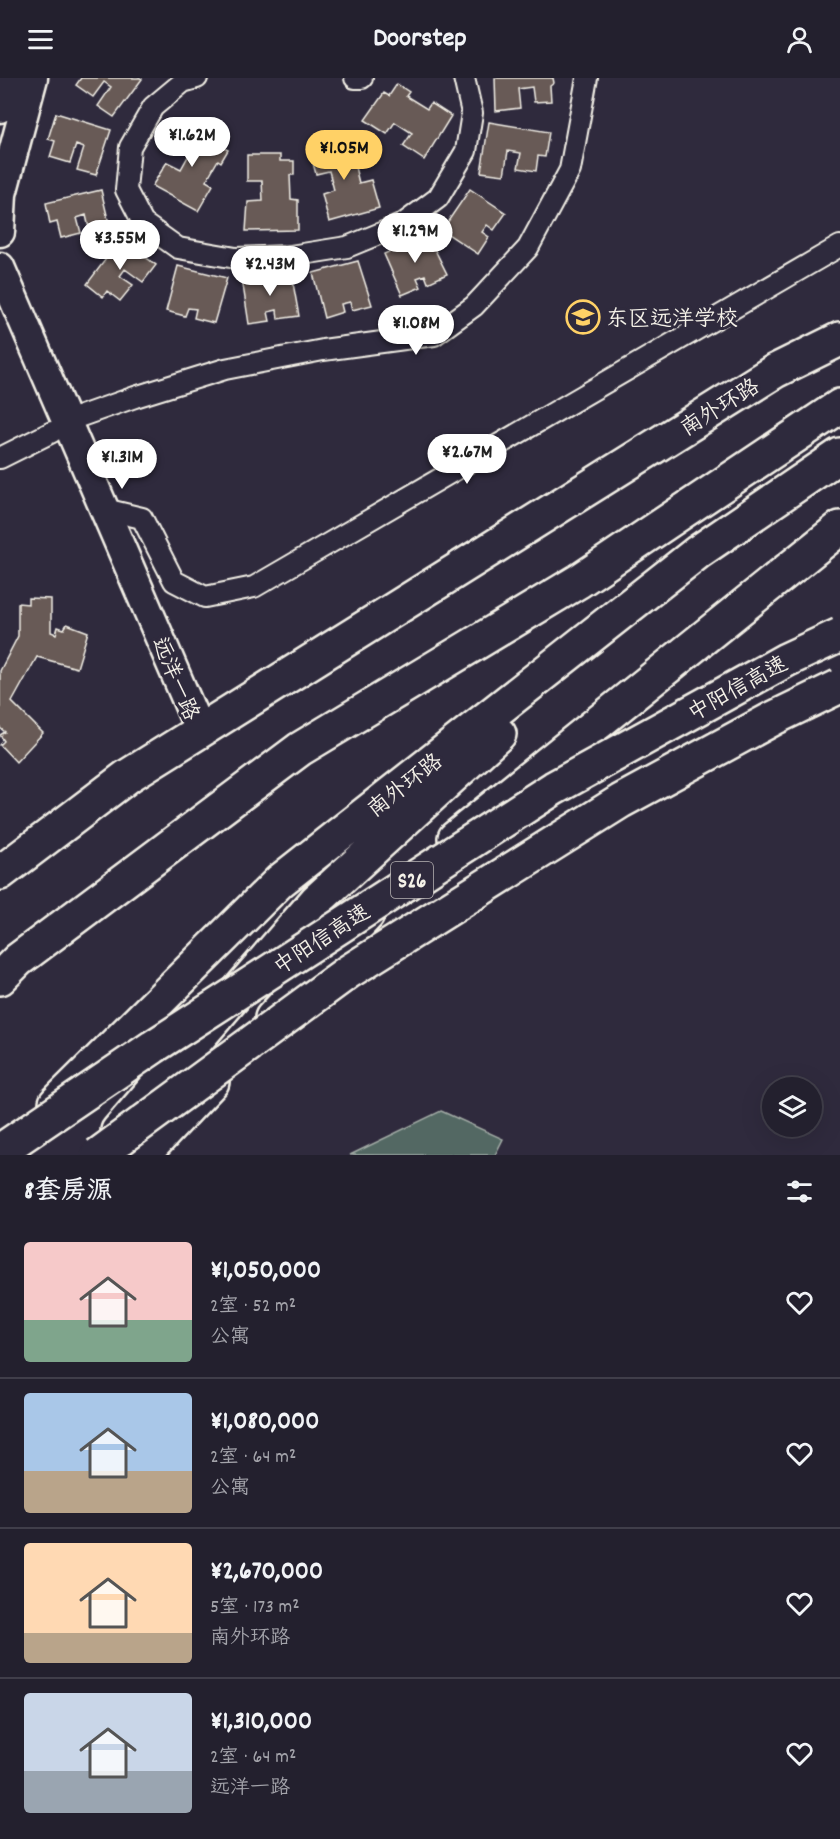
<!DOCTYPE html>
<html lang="zh">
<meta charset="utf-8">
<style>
body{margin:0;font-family:Dekko,"LXGW WenKai TC",sans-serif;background:#2b2836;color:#f1f3f6;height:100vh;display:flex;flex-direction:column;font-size:22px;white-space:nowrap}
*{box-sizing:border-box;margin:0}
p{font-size:20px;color:#a3a3aa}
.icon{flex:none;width:33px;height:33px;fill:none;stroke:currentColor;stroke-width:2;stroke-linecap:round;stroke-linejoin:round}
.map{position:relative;height:1077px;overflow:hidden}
.side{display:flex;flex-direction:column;background:#23202e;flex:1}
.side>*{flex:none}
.tools{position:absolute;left:762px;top:999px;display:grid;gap:12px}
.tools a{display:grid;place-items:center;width:60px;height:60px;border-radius:50%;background:#23202e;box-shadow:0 6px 24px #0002,0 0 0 2px #403e4a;font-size:30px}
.price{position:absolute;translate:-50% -51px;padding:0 14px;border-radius:21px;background:#fff;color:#222;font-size:20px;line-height:39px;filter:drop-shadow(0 2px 3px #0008)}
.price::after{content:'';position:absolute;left:50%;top:36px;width:18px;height:14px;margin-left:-9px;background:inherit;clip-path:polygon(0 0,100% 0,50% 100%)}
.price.active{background:#ffd166;color:#111}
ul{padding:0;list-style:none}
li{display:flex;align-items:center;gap:18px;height:150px;padding:0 24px}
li+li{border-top:2px solid #403e4a}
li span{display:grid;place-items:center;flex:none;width:168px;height:120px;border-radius:6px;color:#555}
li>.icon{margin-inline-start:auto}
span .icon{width:72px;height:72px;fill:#fffc;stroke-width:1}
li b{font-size:26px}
h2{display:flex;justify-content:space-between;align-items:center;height:72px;padding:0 24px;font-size:26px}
header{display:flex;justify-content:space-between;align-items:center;height:78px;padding:0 24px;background:#23202e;font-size:27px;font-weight:700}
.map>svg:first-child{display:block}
</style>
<header><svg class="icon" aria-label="menu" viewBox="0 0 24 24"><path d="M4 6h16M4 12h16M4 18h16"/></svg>Doorstep<svg class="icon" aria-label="person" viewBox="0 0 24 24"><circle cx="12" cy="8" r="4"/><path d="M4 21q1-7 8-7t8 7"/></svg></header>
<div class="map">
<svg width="840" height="1077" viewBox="0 0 840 1077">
<rect width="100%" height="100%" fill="#2f2a3d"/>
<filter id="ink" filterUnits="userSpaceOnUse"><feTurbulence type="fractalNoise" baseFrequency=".0167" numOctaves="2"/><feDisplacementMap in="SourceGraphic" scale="12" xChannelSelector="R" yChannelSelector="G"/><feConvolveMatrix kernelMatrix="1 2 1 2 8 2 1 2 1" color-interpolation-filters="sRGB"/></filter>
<g filter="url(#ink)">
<!-- green -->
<path fill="#526864" stroke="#a3aca6" stroke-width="1.5" d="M441,1033L503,1061L495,1077H350Z"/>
<!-- building -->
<path fill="#685a57" stroke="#f4f1e8" stroke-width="1.5" d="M81,0H140L142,1L114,39L98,28L111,9L104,4L93,19L76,7Z
M495,0H553L554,5L550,8L551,23L534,24L532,9L518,11L520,30L496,33Z
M397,6L409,14L406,18L427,31L431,25L451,38L424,82L403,68L412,55L395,44L387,56L365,42L384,15L389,18Z
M56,35L111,52L96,97L77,92L84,70L76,67L70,85L50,79L55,63L48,61Z
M190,43L218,59L215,65L228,72L221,84L218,82L206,103L213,107L198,133L152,108L167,84L181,91L191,73L178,66Z
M489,44L549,54L545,79L538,78L536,93L518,90L521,75L508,73L504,97L481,94Z
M355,60L361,84L354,85L359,105L371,102L379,130L329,144L322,116L334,112L329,93L316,96L311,78L321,75L320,70Z
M247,77H280V83H294V97H290L291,121L298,122V152L246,153L248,124L263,123L262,103H247Z
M470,111L506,135L494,152L487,147L482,154L489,159L478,176L442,152Z
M101,112L111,154L91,159L86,137L77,140L81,155L61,160L57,144L50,146L46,125Z
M427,156L447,196L428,205L425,197L417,200L421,209L402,217L384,176Z
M121,161L156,187L143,204L125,191L120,198L133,207L120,223L107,213L103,219L87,206Z
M358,183L372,227L352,232L350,224L341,226L343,234L324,240L313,195Z
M178,188L227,200L214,245L194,240L196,231L188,230L185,238L166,233Z
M291,194L299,238L278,241L277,232L268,234L270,243L249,246L242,201Z
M28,520L51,521V554L56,556L58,549L64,551L67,546L88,554L77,590L37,579L12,624L43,655L16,684L0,667L4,663L0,657L5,654L0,650V593L18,558V525L28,526Z"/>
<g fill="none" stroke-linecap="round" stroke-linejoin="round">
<!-- street casing -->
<g stroke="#f4f1e8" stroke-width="24">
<path id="street" d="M197,0L183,4L153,29L130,69L126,112L143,145L178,170L236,180L290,178L347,169L403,146L438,120L466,73L472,35L464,0
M355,0H362
M67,343L135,319L225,291L323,272L434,257L474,228L528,170L570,92L587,0
M0,380L52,354
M104,431L142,440L174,503L205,519L254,509L840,168"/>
</g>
<!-- secondary casing -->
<g stroke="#f4f1e8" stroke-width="33">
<path id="secondary" d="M0,30L8,0
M0,154L2,116L33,0
M0,189L200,653"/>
</g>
<!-- highway casing -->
<g stroke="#f4f1e8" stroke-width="38">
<path id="highway" d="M455,760L840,450
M0,795L128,698L775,293L840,261
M0,900L18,882L300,671L579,503L840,328
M272,940L367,837
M56,1025L280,803L698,474L840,377
M118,1053L316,823L499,656
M143,1077L212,1004"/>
</g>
<!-- street -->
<use href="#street" stroke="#2f2a3d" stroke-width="20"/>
<!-- secondary -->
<use href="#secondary" stroke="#2f2a3d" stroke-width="28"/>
<!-- highway -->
<use href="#highway" stroke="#2f2a3d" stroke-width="33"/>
<!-- highway-bridge casing -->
<g stroke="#f4f1e8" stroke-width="38" stroke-linecap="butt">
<path id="highway-bridge" d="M0,1073L153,969L554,710L786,582L840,557
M98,1077L348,894L621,723L774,640L840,608"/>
</g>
<!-- highway-bridge -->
<use href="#highway-bridge" stroke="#2f2a3d" stroke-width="33"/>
</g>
</g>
<!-- icons -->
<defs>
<g id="school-ring" transform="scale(1.725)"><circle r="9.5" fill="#2f2a3d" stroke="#ffd166" stroke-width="1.5"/><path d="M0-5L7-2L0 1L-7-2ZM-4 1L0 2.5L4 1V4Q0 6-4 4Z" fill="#ffd166"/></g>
</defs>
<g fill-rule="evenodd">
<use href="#school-ring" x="583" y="239"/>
</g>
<g text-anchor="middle" stroke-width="6" stroke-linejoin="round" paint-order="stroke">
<!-- shield labels -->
<rect fill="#2f2a3d" stroke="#b9b5b5" stroke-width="1.5" x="391" y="784" width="42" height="36" rx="4.5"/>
<g font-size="21" font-weight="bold" fill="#f4f1e8">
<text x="412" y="809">S26</text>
</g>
<!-- poi labels -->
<g font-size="22" fill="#f4f1e8" stroke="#2f2a3d" text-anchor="start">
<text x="606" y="247">东区远洋学校</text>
</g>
<!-- street labels -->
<g font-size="22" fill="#f4f1e8" stroke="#2f2a3d">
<text transform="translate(719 328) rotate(-32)" y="8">南外环路</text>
<text transform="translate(177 600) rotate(67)" y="8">远洋一路</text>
<text transform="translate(737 609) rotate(-29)" y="8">中阳信高速</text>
<text transform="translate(404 706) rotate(-38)" y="8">南外环路</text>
<text transform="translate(321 860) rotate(-33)" y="8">中阳信高速</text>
</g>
</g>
</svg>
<div class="tools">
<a><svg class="icon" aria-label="layers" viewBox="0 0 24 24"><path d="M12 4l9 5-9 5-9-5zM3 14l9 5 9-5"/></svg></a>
</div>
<b class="price" style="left:192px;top:90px">¥1.62M</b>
<b class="price active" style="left:344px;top:103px">¥1.05M</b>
<b class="price" style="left:415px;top:186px">¥1.29M</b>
<b class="price" style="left:120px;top:193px">¥3.55M</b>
<b class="price" style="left:270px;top:219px">¥2.43M</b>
<b class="price" style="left:416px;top:278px">¥1.08M</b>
<b class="price" style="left:467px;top:407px">¥2.67M</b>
<b class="price" style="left:122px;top:412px">¥1.31M</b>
</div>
<section class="side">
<h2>8套房源<svg class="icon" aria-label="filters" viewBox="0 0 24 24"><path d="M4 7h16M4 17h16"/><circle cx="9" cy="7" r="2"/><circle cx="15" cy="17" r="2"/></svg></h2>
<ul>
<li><span style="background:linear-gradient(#f6c9c9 65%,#7fa58c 0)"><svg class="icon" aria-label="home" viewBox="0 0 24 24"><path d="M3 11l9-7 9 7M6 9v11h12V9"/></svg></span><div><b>¥1,050,000</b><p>2室 · 52 m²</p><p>公寓</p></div><svg class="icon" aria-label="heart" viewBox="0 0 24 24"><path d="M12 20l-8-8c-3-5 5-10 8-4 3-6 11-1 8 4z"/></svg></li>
<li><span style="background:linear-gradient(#a9c7e8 65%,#b9a48a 0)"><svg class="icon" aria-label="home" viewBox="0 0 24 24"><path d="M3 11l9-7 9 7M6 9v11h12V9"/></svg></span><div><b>¥1,080,000</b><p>2室 · 64 m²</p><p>公寓</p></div><svg class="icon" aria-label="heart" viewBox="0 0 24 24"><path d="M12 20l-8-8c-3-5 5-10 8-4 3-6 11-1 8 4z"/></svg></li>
<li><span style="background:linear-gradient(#ffd9b3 75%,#b9a48a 0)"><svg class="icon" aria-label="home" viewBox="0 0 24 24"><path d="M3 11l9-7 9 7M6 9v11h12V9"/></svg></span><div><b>¥2,670,000</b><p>5室 · 173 m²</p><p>南外环路</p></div><svg class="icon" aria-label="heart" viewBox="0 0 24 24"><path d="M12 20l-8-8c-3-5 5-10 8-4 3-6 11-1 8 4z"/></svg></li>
<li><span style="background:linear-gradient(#c9d6e8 65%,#9aa5b1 0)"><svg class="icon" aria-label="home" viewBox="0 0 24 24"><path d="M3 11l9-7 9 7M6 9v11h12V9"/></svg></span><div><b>¥1,310,000</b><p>2室 · 64 m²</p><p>远洋一路</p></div><svg class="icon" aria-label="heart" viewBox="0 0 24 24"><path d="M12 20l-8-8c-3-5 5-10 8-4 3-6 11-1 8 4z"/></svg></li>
</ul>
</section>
